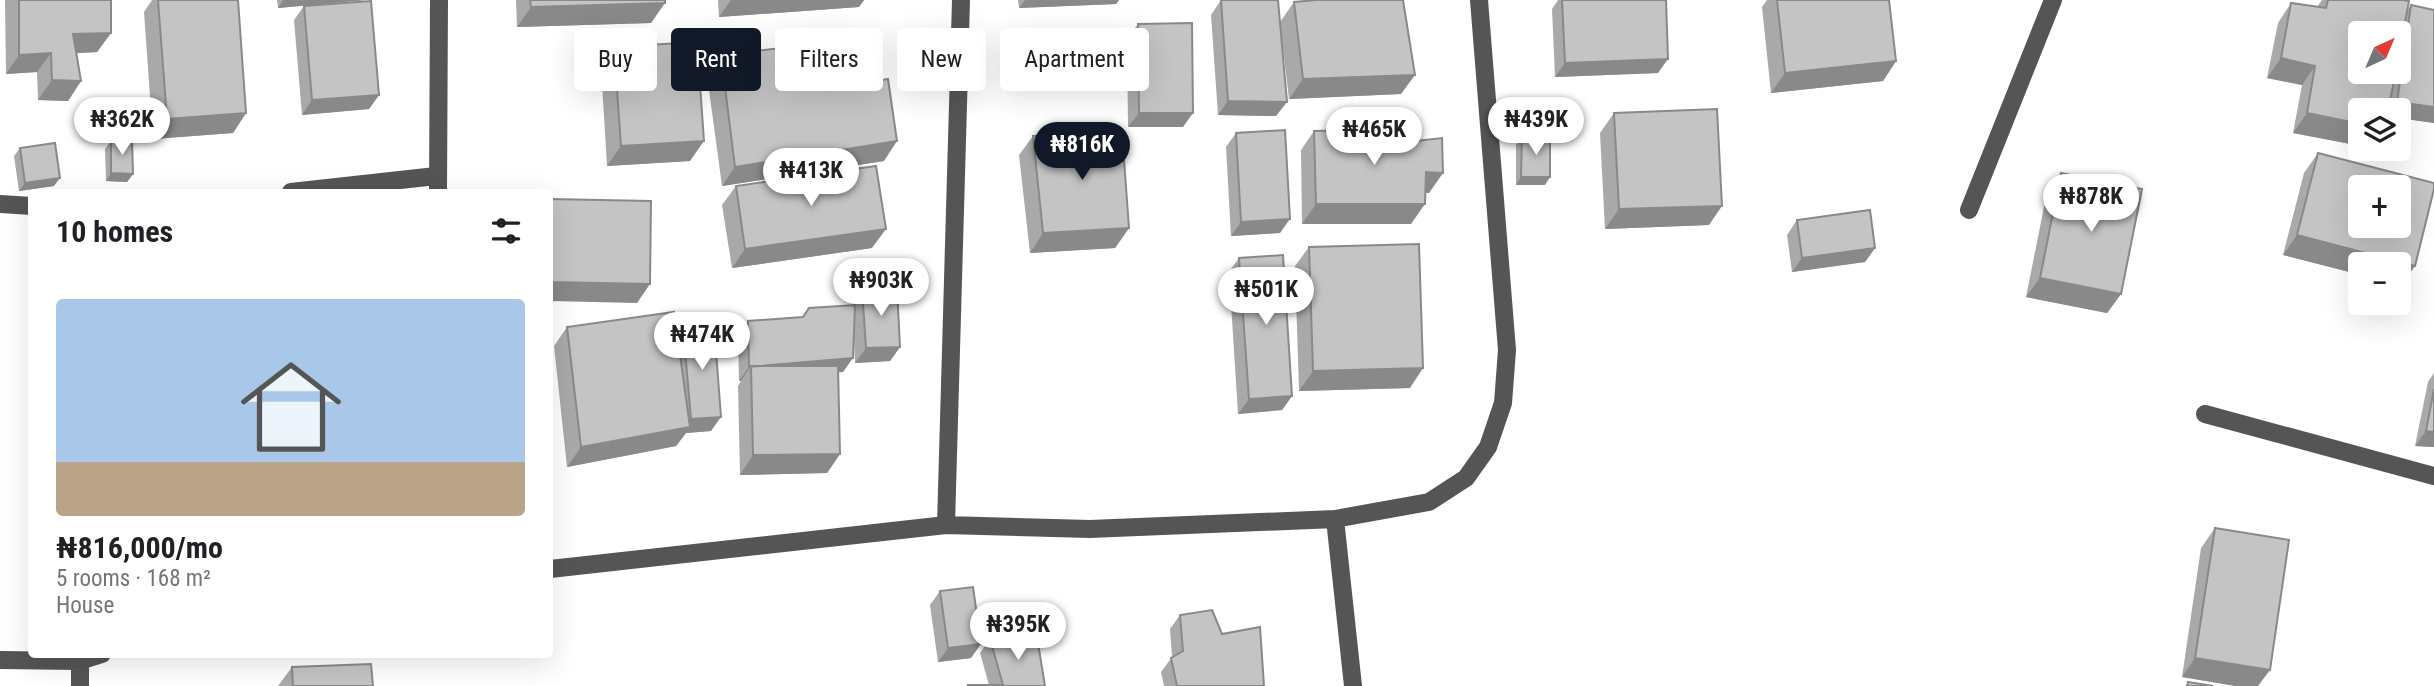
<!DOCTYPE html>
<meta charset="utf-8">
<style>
body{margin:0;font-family:"Roboto Condensed",sans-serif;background:#f2f2f2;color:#202124;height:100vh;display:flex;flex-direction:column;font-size:26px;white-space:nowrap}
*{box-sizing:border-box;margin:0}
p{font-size:23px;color:#757577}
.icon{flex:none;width:38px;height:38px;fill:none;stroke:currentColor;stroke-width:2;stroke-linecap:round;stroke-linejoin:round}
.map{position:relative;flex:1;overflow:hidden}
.sheet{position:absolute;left:28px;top:189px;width:525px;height:469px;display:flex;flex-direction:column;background:#fff;border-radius:7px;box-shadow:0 7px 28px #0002}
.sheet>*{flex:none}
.guide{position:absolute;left:574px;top:28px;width:665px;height:63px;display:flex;gap:14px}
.needle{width:46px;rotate:44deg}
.buttons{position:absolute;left:2348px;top:21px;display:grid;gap:14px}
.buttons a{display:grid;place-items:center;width:63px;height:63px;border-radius:7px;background:#fff;box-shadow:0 7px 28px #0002;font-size:35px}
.price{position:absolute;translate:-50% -60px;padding:0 16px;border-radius:24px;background:#fff;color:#222;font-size:23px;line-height:46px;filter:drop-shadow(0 2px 4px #0008)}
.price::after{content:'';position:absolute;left:50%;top:42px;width:21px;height:16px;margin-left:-10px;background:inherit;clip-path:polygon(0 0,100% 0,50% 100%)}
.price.selected{background:#111827;color:#fff}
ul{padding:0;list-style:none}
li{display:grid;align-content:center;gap:14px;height:371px;padding:0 28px}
li span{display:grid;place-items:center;height:217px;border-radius:7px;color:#555}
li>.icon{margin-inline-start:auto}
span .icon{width:126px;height:126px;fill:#fffc;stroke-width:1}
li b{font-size:30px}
h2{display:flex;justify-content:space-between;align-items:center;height:84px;padding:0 28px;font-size:30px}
.tag{padding:0 24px;border-radius:7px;background:#fff;box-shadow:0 7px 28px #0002;font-size:24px;line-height:63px}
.tag.selected{background:#111827;color:#fff}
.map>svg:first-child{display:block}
</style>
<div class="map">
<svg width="2434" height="686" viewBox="0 0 2434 686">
<rect width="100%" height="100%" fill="#fff"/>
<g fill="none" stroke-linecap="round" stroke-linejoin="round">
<!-- minor -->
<path stroke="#555" stroke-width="18" d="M291,192L436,176
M438,192L439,0
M0,204L32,206
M1969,210L2053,0
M2205,414L2434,476
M1335,519L1353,686
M946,525L961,0
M550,569L946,525L1090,529L1335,519L1429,502L1466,478L1488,447L1503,403L1507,350L1479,0
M0,660L80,661L102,654
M80,661V686"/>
</g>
<!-- wall -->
<path fill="#a9a9a9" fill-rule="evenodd" d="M5,0H111V33L97,52L77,53L81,81L68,101L38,100L37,72L6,74Z
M152,0H238L246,113L233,133L153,139L144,12Z
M277,0H366L278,8Z
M516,0H665L651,23L517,27Z
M718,0H864L859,7L719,17Z
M1018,0H1119L1116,4L1019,8Z
M1221,0L1276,116L1218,115L1211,15Z
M1558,0H1666L1658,73L1555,77L1552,9Z
M1767,0H1889L1896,61L1883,81L1771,93L1762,7Z
M2322,0H2403L2408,9L2411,5L2434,123L2399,118V110H2361V146L2293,133L2302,85L2267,78L2278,23L2291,3L2317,7ZM2399,33V72H2361Z
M1294,2L1401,94L1289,99L1280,22Z
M304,6L379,95L369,109L302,115L294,20Z
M1138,24L1183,127H1128L1127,38Z
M614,47L690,161L607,166L601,67Z
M721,55L827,90L884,161L722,186L707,75Z
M1614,113L1709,225L1605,229L1600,133Z
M1314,131L1429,193H1425L1411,224H1302L1301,150Z
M1236,133L1280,233L1231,236L1226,147Z
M1033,136L1129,228L1115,248L1030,253L1019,155Z
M1522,137L1545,185H1516V145Z
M111,141L133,174L127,182L106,181L105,149Z
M20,148L54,186L19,191L14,156Z
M2318,153L2415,266L2401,285L2361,264V275L2283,255L2304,173Z
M2061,173L2121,294L2107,313L2026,297L2047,192Z
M736,186L872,248L732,268L722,205Z
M1797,220L1875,248L1865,262L1792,272L1787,235Z
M1309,247L1410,388L1299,391L1295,266Z
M1239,258L1292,396L1282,410L1238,414L1229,272Z
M862,289L900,347L890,361L855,363L854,337L843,372H838L840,454L827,473L740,475L738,386L741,381H739L738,335L748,321L803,317L852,305Z
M567,327L677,335L683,327L711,431L686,433L676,446L567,467L554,346Z
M2434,373V447L2415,446L2428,382Z
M2215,528L2258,686H2236L2182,677L2201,548Z
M940,591L971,658L938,662L930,605Z
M1180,615L1222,634L1264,686H1164L1161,672L1172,657L1170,629Z
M990,639L1045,686H967L968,685H989L980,653Z
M292,667L373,686H278Z"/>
<!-- shaded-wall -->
<path fill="#898989" d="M283,0H366L278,8Z
M731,0H864L859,7L719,17Z
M1025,0H1119L1116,4L1019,8Z
M665,3L651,23L517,27L531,7Z
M111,33L97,52L60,54L73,34Z
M51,53L37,72L6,74L19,55Z
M2281,58L2315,66L2302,85L2267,78Z
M1668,59L1658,73L1555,77L1565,63Z
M1896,61L1883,81L1771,93L1785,73Z
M1415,75L1401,94L1289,99L1303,79Z
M52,80L81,81L68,101L38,100Z
M379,95L369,109L302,115L312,100Z
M1228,101L1287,102L1276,116L1218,115Z
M2397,102L2434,107V123L2399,118V110H2392Z
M246,113L233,133L153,139L167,119Z
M1139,113H1193L1183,127H1128Z
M2307,113L2361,124V146L2293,133Z
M704,141L690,161L607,166L621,146Z
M897,141L884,161L722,186L735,167Z
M1426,172L1443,173L1429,193L1413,192Z
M111,173L133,174L127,182L106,181Z
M1521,177H1550L1545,185H1516Z
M60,178L54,186L19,191L25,183Z
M1316,204H1425L1411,224H1302Z
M1722,206L1709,225L1605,229L1619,209Z
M1290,219L1280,233L1231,236L1241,222Z
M1129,228L1115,248L1030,253L1043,233Z
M886,229L872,248L732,268L745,249Z
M2297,235L2415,266L2401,285H2399V264H2361V275L2283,255Z
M1875,248L1865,262L1792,272L1802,258Z
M2040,278L2121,294L2107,313L2026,297Z
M550,282L650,284L637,303L550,301Z
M900,347L890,361L855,363L866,348Z
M853,358L843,372L752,380L751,366Z
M751,366L741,381H739L749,367Z
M1423,368L1410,388L1299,391L1313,371Z
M1292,396L1282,410L1238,414L1249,399Z
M721,417L711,431L686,433L676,446L567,467L581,447L685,428L691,419Z
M2426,431L2434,432V447L2415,446Z
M840,454L827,473L740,475L753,455Z
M981,644L971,658L938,662L948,648Z
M2195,658L2270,670L2258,686H2236L2182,677Z"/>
<!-- building -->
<path fill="#c4c4c4" stroke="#898989" stroke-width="2" fill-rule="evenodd" d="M19,0H111V33L73,34L81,81L52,80L51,53L19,55Z
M158,0H238L246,113L167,119Z
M530,0H665V3L531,7Z
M1221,0H1278L1287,102L1228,101Z
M1316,0H1403L1415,75L1303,79L1294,2Z
M1562,0H1666L1668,59L1565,63Z
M1777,0H1889L1896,61L1785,73Z
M2328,0H2403L2409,1L2399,53V33H2361V72H2396L2388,110H2361V124L2307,113L2315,66L2281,58L2291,3L2326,8Z
M371,1L379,95L312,100L304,6Z
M2411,5L2434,10V107L2397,102Z
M1192,23L1193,113H1139L1138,24Z
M697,42L704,141L621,146L614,47Z
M823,43L827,90L888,79L897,141L735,167L721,55Z
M1717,109L1722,206L1619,209L1614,113Z
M1410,129L1416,141L1442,138L1443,173L1426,172L1425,204H1316L1314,131Z
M1285,130L1290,219L1241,222L1236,133Z
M1122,132L1129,228L1043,233L1033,136Z
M1522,137L1550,138V177H1521Z
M111,141H132L133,174L111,173Z
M55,143L60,178L25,183L20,148Z
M2318,153L2434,183V189L2415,266L2297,235ZM2361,187H2399V226H2361Z
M876,166L886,229L745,249L736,186Z
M2061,173L2142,189L2121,294L2040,278Z
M550,199L651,201L650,284L550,282Z
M1870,210L1875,248L1802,258L1797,220Z
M1419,244L1423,368L1313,371L1309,247Z
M1283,255L1292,396L1249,399L1239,258Z
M897,288L900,347L866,348L862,289Z
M855,305L853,358L749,367L748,321L803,317L809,308Z
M674,312L690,427L581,447L567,327Z
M714,325L721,417L691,419L683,327Z
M751,366H838L840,454L753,455Z
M2434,389V432L2426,431Z
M2215,528L2289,540L2270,670L2195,658Z
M973,587L981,644L948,648L940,591Z
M1212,610L1222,634L1260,627L1264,686H1177L1171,658L1183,651L1180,615Z
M1037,637L1045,686H968V685H1003L990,639Z
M371,664L373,686H293L292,667Z
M2188,682L2213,686H2187Z"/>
</svg>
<div class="buttons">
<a><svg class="needle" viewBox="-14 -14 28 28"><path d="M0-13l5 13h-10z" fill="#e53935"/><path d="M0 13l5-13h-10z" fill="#757577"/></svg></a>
<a><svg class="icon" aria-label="layers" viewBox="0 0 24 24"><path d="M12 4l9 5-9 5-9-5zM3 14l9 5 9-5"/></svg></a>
<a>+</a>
<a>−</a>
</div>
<b class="price" style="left:122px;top:157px">₦362K</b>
<b class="price" style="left:1536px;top:157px">₦439K</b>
<b class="price" style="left:1374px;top:167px">₦465K</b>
<b class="price selected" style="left:1082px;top:182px">₦816K</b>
<b class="price" style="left:811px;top:208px">₦413K</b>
<b class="price" style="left:2091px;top:234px">₦878K</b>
<b class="price" style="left:881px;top:318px">₦903K</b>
<b class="price" style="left:1266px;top:327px">₦501K</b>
<b class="price" style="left:702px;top:372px">₦474K</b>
<b class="price" style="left:1018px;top:662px">₦395K</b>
<div class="guide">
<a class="tag">Buy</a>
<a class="tag selected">Rent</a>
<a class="tag">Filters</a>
<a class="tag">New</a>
<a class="tag">Apartment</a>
</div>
<section class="sheet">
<h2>10 homes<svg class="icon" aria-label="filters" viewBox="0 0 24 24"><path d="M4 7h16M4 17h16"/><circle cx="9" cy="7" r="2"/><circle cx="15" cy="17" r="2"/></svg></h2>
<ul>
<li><span style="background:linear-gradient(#a9c7e8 75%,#b9a48a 0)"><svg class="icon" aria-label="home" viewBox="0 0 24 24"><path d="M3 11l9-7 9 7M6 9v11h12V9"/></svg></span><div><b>₦816,000/mo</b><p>5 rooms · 168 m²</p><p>House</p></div></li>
</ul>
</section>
</div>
